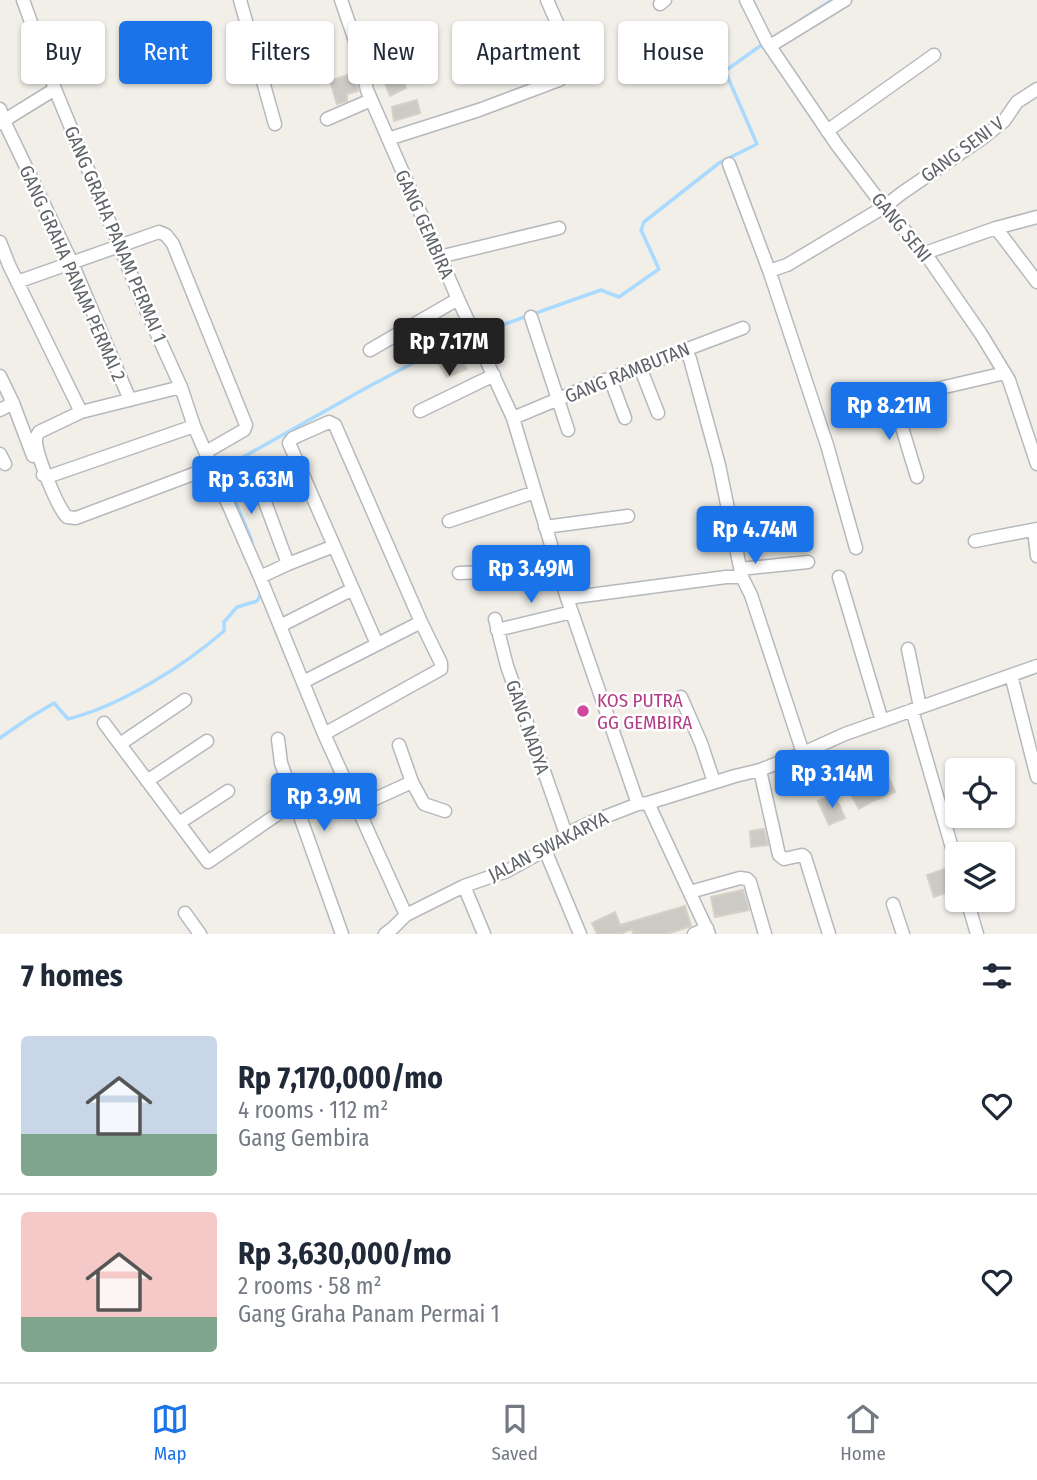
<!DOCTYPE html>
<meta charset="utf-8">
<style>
body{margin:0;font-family:"Fira Sans Condensed",sans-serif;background:#f6f6f7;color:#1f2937;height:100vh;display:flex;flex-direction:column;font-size:26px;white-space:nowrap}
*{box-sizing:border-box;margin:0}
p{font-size:23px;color:#747a83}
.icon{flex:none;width:38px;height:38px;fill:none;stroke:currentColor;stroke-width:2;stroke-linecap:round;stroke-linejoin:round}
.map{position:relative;height:934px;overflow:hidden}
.drawer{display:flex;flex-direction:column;background:#fff;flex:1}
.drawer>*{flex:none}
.banner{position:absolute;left:21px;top:21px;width:996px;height:63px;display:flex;gap:14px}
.tools{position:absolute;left:945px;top:758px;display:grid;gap:14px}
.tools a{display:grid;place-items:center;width:70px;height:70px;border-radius:7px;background:#fff;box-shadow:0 2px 5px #0004;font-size:35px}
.price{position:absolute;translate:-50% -60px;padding:0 16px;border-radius:7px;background:#1a73e8;color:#fff;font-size:23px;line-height:46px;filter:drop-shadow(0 2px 4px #0008)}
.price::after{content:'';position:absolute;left:50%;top:42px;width:21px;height:16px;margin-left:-10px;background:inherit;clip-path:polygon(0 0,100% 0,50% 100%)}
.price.active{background:#222;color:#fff}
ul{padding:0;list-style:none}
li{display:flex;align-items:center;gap:21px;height:175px;padding:0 21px}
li+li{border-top:2px solid #e0e1e3}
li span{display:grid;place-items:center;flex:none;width:196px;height:140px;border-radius:7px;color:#555}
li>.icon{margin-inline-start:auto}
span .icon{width:84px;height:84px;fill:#fffc;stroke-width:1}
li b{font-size:30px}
h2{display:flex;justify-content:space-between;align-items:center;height:84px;padding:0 21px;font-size:30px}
.pill{padding:0 24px;border-radius:7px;background:#fff;box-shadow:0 2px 5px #0004;font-size:24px;line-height:63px}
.pill.active{background:#1a73e8;color:#fff}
.tabs{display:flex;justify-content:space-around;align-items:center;height:98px;border-top:2px solid #e0e1e3;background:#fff;font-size:19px;color:#747a83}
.tabs a{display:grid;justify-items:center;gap:4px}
.tabs .active{color:#1a73e8}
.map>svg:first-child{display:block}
</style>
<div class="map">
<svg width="1037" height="934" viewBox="0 0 1037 934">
<rect width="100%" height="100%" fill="#f1efe8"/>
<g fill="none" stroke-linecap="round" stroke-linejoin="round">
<!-- stream -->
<path stroke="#aadaff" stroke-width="3.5" d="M798,22L832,0
M477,330L496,327L601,290L619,297L659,269L641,230L644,222L719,163L757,144L725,71L763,44
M252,544L251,539L234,498L238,460L366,388L466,335
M0,738L29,718L54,703L68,719C120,706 184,666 224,631V622L237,607L257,601L261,594"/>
</g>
<!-- building -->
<path fill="#cccac5" stroke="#d6d1c6" stroke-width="2" d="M394,51L406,88L390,96L373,55Z
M354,73L358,91L347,94V101L337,104L330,81Z
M417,100L420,113L394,121L392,107Z
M456,349L467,369L447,377L437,360Z
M883,764L895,792L873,801L859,809L845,784L865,772Z
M834,794L845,818L829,825L818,801Z
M764,829L768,845L751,847L750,831Z
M947,868L954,890L934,897L927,875Z
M743,890L749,910L715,917L711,897Z
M685,906L691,926L667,934H633L632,929L621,934H597L592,923L615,912L620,925Z"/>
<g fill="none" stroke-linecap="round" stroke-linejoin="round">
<!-- minor casing -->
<g stroke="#b5b8bc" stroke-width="15">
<path id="minor" d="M23,0L55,89L142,301L181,387L194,426L260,577L324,734L406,915
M240,0L275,124
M341,0L358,49L367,90L458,299L513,418L567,598L638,804
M746,0L767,42L837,145L884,207L925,253L981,334L1009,380L1037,464
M660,4L665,0
M770,46L845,0
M358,49L418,38
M0,109L4,121L72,263L130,400
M327,119L371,100
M0,123L55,89
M827,131L934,55
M388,139L479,110L559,80L573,70L575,64L573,59L547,0
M729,164L770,273L827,445L856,548
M996,228L1037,282
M0,242L9,265L81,412
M925,253L996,228L1037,217
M439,257L559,228
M770,273L775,269L787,265L884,207L902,193L984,137L1004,121L1017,102L1037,89
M17,282L159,232L166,235L173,244L246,425L244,430L206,452
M531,317L568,430
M685,349L690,359L719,465L742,577
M370,350L458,299
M640,367L658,413
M0,376L13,403L33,456
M610,378L625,418
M181,387L81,412L39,432C36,437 36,437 36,443C38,458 57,507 67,517L76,518L212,467
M893,398L917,477
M862,403L936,389L1005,373
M0,410L13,403
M420,411L494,375
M513,418L587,387L743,328
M0,454L5,464
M252,467L288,564L260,577
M43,475L47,477L194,426
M449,521L535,492
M545,527L628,516
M1034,530L1037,556
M975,541L1037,529
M288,564L334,546
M740,569L808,562
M459,573L486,572L555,559
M839,577L882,721
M567,598L726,577H742L751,595L803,753
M495,619L507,666L566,834
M280,626L353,589
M497,630L572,612
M908,649L920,707
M1011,675L1037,777
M303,682L421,622
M681,697L701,743L714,782
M912,710L957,865
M104,723L208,862L295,802
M324,734L441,669V663L421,622L335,425L329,422L293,438L289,443L377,644
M278,739L281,763L342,934
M120,744L185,700
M399,745L412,782L424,804L445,811
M760,770L779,855L784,859L802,855L805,857L829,934
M147,781L207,741
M648,803L709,934
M357,807L412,782
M179,823L228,791
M545,850L580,934
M464,886L484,934
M690,892L740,878L747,879L750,882L765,934
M967,900L977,934
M893,904L903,934
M185,913L200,934
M385,934L393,928L406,915L464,886L507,871L545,850L566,834L594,821L638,804L648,803L735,776L760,770L803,753L845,734L1037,666
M694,934L707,928"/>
</g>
<!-- minor -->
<use href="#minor" stroke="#fff" stroke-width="12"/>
</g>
<!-- markers -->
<circle fill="#d1479c" stroke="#fff" stroke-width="2.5" cx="583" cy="711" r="7"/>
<g text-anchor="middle" stroke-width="5" stroke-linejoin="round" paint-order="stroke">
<!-- street labels -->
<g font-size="19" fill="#5f6368" stroke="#fff">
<text transform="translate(962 149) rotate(-36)" y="7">GANG SENI V</text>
<text transform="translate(425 224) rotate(66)" y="7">GANG GEMBIRA</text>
<text transform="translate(902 227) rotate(51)" y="7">GANG SENI</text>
<text transform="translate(116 234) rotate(67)" y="7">GANG GRAHA PANAM PERMAI 1</text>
<text transform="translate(73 273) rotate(66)" y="7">GANG GRAHA PANAM PERMAI 2</text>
<text transform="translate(627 372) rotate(-22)" y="7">GANG RAMBUTAN</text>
<text transform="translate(528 727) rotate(71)" y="7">GANG NADYA</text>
<text transform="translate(548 846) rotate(-27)" y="7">JALAN SWAKARYA</text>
</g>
<!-- hotel labels -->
<g font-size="19" fill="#b23c85" stroke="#fff" text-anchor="start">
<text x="597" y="707">KOS PUTRA<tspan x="597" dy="22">GG GEMBIRA</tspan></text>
</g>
</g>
</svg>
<div class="tools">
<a><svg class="icon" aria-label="locate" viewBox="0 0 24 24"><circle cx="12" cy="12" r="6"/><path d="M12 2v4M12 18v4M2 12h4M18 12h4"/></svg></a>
<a><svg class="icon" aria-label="layers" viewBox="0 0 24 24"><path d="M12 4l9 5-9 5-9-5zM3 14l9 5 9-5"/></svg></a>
</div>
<b class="price active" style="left:449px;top:378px">Rp 7.17M</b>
<b class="price" style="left:889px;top:442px">Rp 8.21M</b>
<b class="price" style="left:251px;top:516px">Rp 3.63M</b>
<b class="price" style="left:755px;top:566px">Rp 4.74M</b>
<b class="price" style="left:531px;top:605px">Rp 3.49M</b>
<b class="price" style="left:832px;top:810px">Rp 3.14M</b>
<b class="price" style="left:324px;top:833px">Rp 3.9M</b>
<div class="banner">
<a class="pill">Buy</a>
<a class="pill active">Rent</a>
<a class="pill">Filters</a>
<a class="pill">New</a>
<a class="pill">Apartment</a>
<a class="pill">House</a>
</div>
</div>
<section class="drawer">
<h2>7 homes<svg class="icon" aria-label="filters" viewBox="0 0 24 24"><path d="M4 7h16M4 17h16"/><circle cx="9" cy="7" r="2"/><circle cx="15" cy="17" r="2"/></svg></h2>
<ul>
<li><span style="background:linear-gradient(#c9d6e8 70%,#7fa58c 0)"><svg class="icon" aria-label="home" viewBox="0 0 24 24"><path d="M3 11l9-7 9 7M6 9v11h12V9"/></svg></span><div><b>Rp 7,170,000/mo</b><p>4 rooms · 112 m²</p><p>Gang Gembira</p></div><svg class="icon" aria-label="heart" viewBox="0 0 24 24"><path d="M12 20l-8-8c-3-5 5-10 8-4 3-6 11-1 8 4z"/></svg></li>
<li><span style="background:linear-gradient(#f6c9c9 75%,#7fa58c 0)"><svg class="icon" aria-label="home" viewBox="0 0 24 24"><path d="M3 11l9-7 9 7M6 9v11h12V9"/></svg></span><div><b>Rp 3,630,000/mo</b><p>2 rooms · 58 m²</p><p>Gang Graha Panam Permai 1</p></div><svg class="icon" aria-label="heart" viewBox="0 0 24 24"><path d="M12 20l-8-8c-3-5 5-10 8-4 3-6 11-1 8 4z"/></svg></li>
</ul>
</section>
<nav class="tabs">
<a class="active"><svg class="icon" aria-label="map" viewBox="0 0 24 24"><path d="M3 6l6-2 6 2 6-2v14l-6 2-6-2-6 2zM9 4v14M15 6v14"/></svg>Map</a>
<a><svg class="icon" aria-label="saved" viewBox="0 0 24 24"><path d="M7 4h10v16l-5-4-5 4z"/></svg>Saved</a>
<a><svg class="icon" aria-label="home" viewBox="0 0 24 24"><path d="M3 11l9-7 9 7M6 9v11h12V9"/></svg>Home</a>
</nav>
